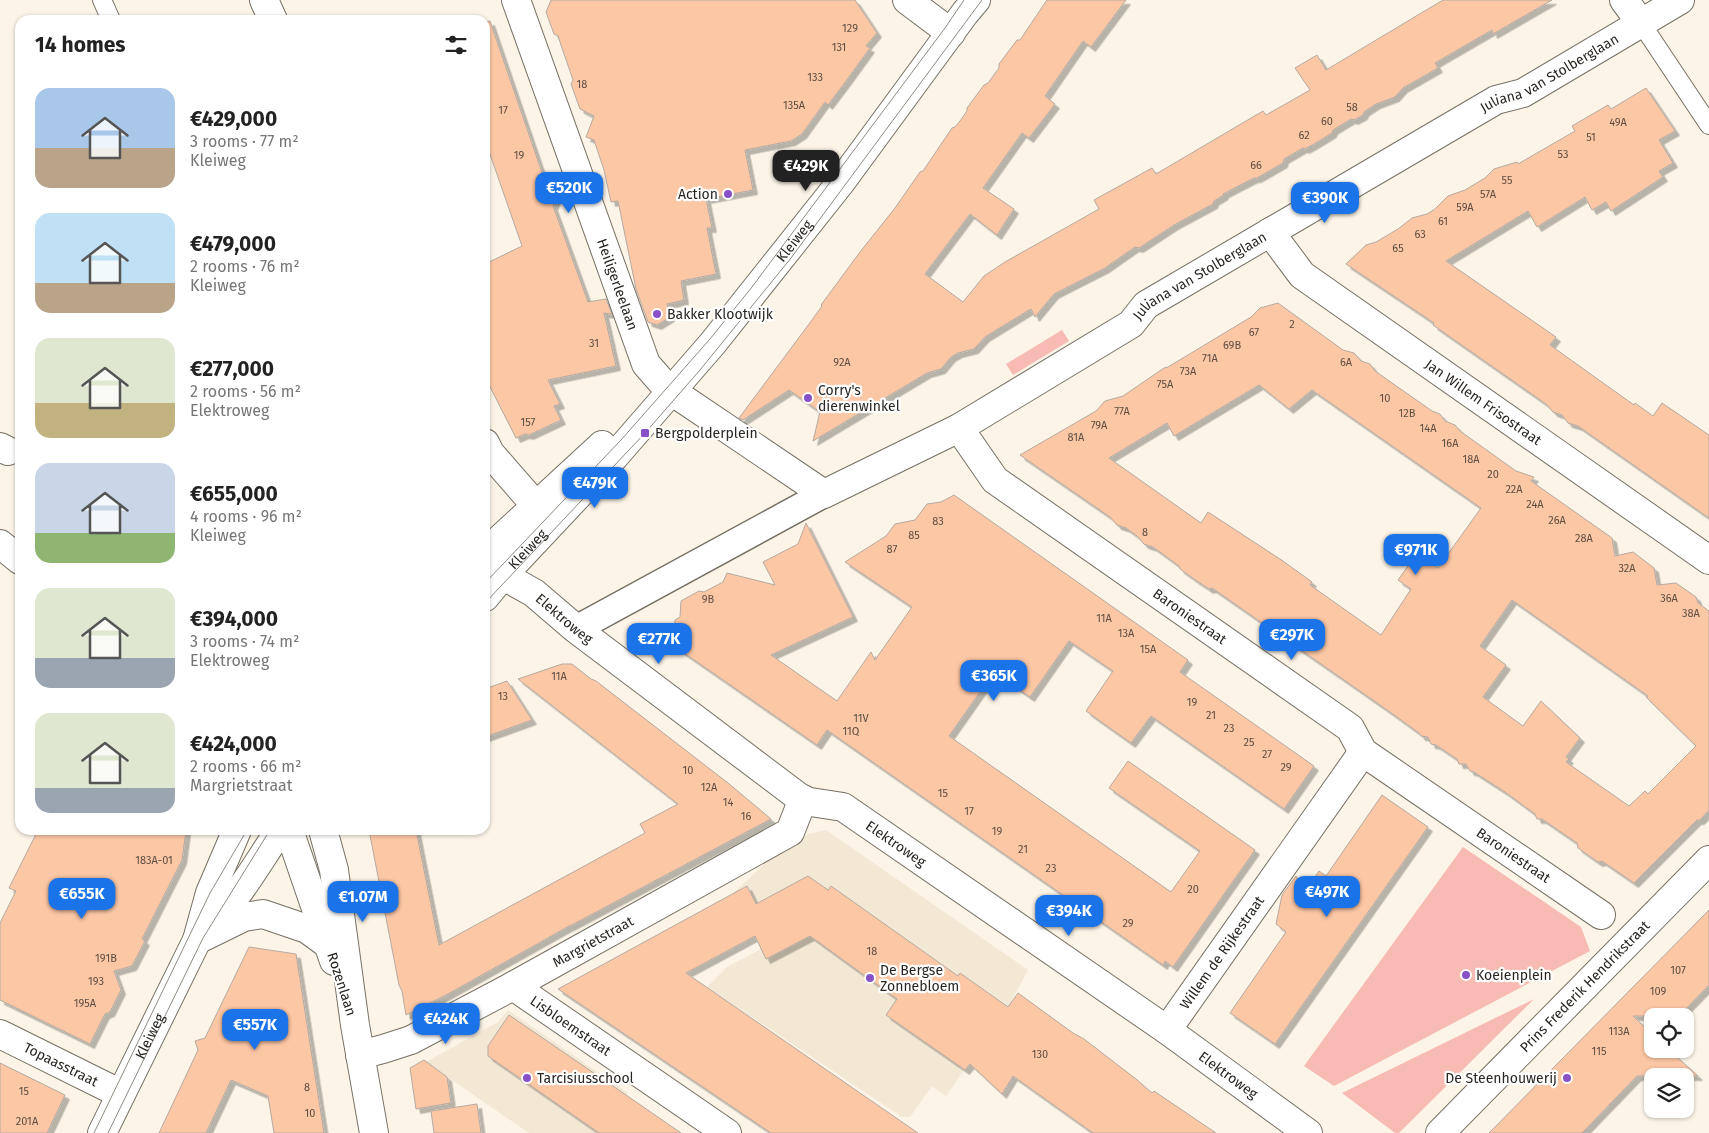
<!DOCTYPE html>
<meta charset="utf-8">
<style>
body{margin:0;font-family:"Fira Sans",sans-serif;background:#f6f6f6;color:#222;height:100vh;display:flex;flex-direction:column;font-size:19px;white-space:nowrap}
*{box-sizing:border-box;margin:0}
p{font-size:16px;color:#767676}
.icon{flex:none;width:28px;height:28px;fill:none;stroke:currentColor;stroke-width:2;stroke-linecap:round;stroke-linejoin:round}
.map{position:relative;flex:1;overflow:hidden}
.drawer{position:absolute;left:15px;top:15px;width:475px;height:820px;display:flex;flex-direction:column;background:#fff;border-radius:15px;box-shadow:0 1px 4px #0004}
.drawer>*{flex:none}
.tools{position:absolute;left:1644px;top:1008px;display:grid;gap:10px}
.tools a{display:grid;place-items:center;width:50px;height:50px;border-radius:10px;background:#fff;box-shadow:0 1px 4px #0004;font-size:25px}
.price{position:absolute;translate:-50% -42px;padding:0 11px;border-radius:10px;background:#1a73e8;color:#fff;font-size:16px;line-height:32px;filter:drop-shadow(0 1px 2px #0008)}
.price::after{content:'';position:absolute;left:50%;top:30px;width:15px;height:11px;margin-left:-8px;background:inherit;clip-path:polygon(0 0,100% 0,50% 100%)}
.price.on{background:#222;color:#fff}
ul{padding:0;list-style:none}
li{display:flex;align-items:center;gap:15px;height:125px;padding:0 20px}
li span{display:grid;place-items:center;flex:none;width:140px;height:100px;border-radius:15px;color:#555}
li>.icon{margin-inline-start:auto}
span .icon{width:60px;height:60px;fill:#fffc;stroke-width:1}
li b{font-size:21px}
h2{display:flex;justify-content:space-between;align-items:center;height:60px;padding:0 20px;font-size:21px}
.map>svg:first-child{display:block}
</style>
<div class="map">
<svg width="1709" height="1133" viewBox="0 0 1709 1133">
<defs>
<filter id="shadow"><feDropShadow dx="4.5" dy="4.5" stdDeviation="0" flood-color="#0004"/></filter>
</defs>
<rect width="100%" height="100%" fill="#fbf4e7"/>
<!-- built -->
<path fill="#f3e8d4" d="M826,830L1028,970L1008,1007L946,1096L932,1086L910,1117H902L707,987L727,967L761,949L732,894L776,853L809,834Z
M508,1010L628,1093L611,1133H529L426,1062L498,1022Z"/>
<!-- green -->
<path fill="#f8bbb3" d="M1062,330L1069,341L1013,375L1006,364Z
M1463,847L1581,927L1590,951L1334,1086L1304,1066Z
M1534,999L1399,1133H1395L1342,1093Z"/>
<!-- building -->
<path fill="#fcc7a5" stroke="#b6a9a1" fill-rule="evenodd" filter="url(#shadow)" d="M551,0H855L877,33L866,46L870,48L849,77L828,105L825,102L802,134L791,141L745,150L753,190L706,199L712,228H707L716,274L681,281L684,300L667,304L670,317L657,325L648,322L636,289L618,201L611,202L604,170L594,140L586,137L594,116L580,109L571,84L573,80L562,48L558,36L554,34L546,12Z
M1047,0H1126L1091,47L1083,41L1045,96L1055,104L1029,138L1022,133L983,188L1014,209L997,235L970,214L925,274L963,302L984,276L1005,262L1099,209L1094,200L1152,168L1156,174L1263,111L1266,115L1310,90L1295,68L1317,55L1326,70L1443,0H1552L1493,34L1492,30L1435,63L1438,68L1403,88L1395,97L1376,104L1364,112L1363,115L1354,120L1351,119L1333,130L1332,133L1314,144L1305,149L1303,148L1284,159L1283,163L1257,178H1254L1223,194L1224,195L1214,201L1213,204L1174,225L1139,248L1135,247L1105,268L1054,294L1035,317L1031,309L1029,310L985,337L974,349L958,353L951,357L941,369L927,373L813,441L820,412L789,390L743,420L739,418L809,324L822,306L821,305L860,252L895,208L920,172L923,171L952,128L955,127L960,121L967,111V108L984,85L988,83L999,68V64L1017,40H1020Z
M490,21L549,193L557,197L553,206L588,302L606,299L612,314L604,313L616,366L548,380L560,404L554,406L561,420L529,435L525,434L516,438L485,377V264L522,246L485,140V22Z
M1646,88L1675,131L1659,140L1673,163L1659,171L1663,177L1611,211L1606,202L1592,210L1585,197L1537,227L1528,211L1446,261L1556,337L1550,345L1634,405L1635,403L1653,416L1662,403L1709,435V518L1578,426L1568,423L1562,415L1553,412L1546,404L1433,325L1434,323L1346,264L1366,245L1376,242L1398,229L1412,218L1427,214L1435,209L1448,196L1465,190L1485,178L1494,169L1517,162L1518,164L1575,131L1572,126L1608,105L1611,109Z
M1278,303L1343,350L1354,353L1361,361L1370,364L1375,371L1432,411L1440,414L1445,421L1455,425L1460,431L1516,471L1534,477L1531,481L1612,538L1615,556L1633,552L1654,568L1657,585L1676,583L1696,597L1698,603L1709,611V810L1700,820H1697L1634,883L1602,861L1598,862L1578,848L1577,843L1542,819H1537L1535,814L1505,792L1474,772L1470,771L1466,764H1459L1457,759L1436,745L1431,744L1428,737L1421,736L1419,733L1390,712L1212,588L1209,589L1194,579L1180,569L1179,566L1153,547L1144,544L1137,536L1126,528L1117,525L1110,517L1020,455L1096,411L1105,401L1123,396L1164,368L1168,367L1251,317L1260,308ZM1259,385L1289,409L1312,390L1481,508L1438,568L1417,553L1398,580L1411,589L1381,635L1310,585L1312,582L1283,561L1208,512L1201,523L1109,458L1167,423L1174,436ZM1512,600L1648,696L1646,697L1696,746L1648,794L1645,791L1629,806L1566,762L1569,759L1566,757L1580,738L1541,701L1523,726L1483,697L1506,665L1480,646Z
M954,495L1188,660L1180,672L1314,766L1284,809L1151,716L1131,743L1086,711L1113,671L1069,641L1030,697L994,672L949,736L1171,892L1200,851L1109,788L1128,761L1255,850L1173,967L1165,961L1163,965L827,730L817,745L674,646L675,620L680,617L681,601L699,591L704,592L723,582L727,573L775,585L763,562L798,544L806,523L853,617L771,655L837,701L871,652L875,660L912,607L845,562L886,536L895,524L915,520L927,504L941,502Z
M562,664H572L591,679L596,681L728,783L771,819L570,926L571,925L448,994L406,1015L402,991L399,985L369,830H416L439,945L645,833L640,824L678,804L518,679Z
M507,681L532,720L485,737V689Z
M1382,795L1428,827L1275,1044L1230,1013L1286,932L1276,924L1282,895L1296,876L1305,892L1319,871L1326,876Z
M38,830H186L182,860L142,939L145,941L132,966L114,971L121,990L110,1012L105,1014L90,1044L0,1000V923L16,891L9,888Z
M808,876L828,890L831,886L958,976L960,973L1008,1007L1018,993L1073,1033L1084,1039L1136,1079L1152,1093L1154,1091L1216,1133H1093L1013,1076L1002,1094L970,1064L965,1070L886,1015L897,999L810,936L766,959L755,936L686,973L918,1133H771L558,989L747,886L756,904Z
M1709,910V985L1679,1016H1633L1652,1034V1049H1668L1698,1076H1637L1582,1133H1489Z
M249,947L296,954L324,1133H274L268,1096L231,1080L206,1133H159L198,1050L195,1041L205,1038Z
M509,1015L626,1095L681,1133H599L488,1056V1046Z
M424,1060L447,1077L451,1103L416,1109L410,1068Z
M0,1063L65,1095L47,1133H0Z
M477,1104L481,1133H434L431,1111Z"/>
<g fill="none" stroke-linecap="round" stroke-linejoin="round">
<!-- service casing -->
<g stroke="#767064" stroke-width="20">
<path id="service" d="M102,0L111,20
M1641,23L1709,125"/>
</g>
<!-- pedestrian casing -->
<g stroke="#767064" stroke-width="29">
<path id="pedestrian" d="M576,629L824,494"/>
</g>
<!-- minor casing -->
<g stroke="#767064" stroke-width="30">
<g id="minor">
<path d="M264,0L273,20"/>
<path id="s1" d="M516,0L646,364L667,388L824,494L959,428L1131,324L1146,305L1496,100L1523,93L1680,0"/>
<path d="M907,0L951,33"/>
<path d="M1624,0L1641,23"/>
<path id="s2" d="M1270,232L1302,275L1709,560"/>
<path id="s3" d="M959,428L995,480L1350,728L1363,752L1601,915"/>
<path d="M485,443L490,453L551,523"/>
<path d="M0,447L8,451"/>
<path id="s4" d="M485,560L509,579L534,593L576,629L804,801L843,807L1167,1030L1308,1133"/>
<path id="s5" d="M513,986L727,1133"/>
<path id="s6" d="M1167,1030L1363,752"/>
<path id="s7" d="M0,1034L121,1094"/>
<path id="s8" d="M360,1055L383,1049L411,1040L513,986L790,832L803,799"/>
<path id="s9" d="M1440,1133L1709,860"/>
</g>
</g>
<!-- tertiary casing -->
<g stroke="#767064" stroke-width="30">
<g id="tertiary">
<path d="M0,544L20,560"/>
<path d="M485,553L602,445"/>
<path id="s10" d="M485,597L504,574L614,457L713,343L841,182L965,13L976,0"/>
<path d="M289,830L334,961"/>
<path d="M323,830L334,870L355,1025L374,1133"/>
<path d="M207,930C236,901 257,864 280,830"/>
<path d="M197,940L244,917L263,914L307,929L329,945"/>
<path id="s11" d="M102,1133L197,940L210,893L237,830"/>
</g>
</g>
<!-- service -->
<use href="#service" stroke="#fff" stroke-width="18"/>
<!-- pedestrian -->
<use href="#pedestrian" stroke="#fff" stroke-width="26"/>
<!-- minor -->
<use href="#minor" stroke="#fff" stroke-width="28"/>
<!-- tertiary -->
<use href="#tertiary" stroke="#fff" stroke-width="28"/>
<!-- tram -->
<path stroke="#8f8a81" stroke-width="1" d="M485,583L621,440L710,339L752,287L945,28L964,0
M485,603L645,433L700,370L791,258L982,0
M94,1133L210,893L247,830
M108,1133L203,938L270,830"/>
</g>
<!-- markers -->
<g fill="#8951c8" stroke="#fff" stroke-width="2">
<circle cx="728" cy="194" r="5"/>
<circle cx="657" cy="314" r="5"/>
<circle cx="808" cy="398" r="5"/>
<rect x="640" y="428" width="10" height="10" rx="2.5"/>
<circle cx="1466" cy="975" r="5"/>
<circle cx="870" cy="978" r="5"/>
<circle cx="527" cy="1078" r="5"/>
<circle cx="1567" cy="1078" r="5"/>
</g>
<g text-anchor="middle" stroke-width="4.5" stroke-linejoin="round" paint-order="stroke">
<!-- number labels -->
<g font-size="11" fill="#5e4e42">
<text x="850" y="32">129</text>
<text x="839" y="51">131</text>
<text x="815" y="81">133</text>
<text x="582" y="88">18</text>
<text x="794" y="109">135A</text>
<text x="1352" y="111">58</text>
<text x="503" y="114">17</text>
<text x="1327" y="125">60</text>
<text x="1618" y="126">49A</text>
<text x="1304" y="139">62</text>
<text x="1591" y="141">51</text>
<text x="1563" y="158">53</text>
<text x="519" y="159">19</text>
<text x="1256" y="169">66</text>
<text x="1507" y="184">55</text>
<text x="1488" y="198">57A</text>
<text x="1465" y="211">59A</text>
<text x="1443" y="225">61</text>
<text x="1420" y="238">63</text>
<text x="1398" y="252">65</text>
<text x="1292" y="328">2</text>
<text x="1254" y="336">67</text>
<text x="594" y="347">31</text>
<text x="1232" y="349">69B</text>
<text x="1210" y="362">71A</text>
<text x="842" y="366">92A</text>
<text x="1346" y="366">6A</text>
<text x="1188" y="375">73A</text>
<text x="1165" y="388">75A</text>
<text x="1385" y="402">10</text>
<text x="1122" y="415">77A</text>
<text x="1407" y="417">12B</text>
<text x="528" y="426">157</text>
<text x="1099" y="429">79A</text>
<text x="1428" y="432">14A</text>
<text x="1076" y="441">81A</text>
<text x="1450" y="447">16A</text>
<text x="1471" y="463">18A</text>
<text x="1493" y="478">20</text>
<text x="1514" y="493">22A</text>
<text x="1535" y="508">24A</text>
<text x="1557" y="524">26A</text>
<text x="938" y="525">83</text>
<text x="1145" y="536">8</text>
<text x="914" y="539">85</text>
<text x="1584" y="542">28A</text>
<text x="892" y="553">87</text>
<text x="1627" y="572">32A</text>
<text x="1669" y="602">36A</text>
<text x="708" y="603">9B</text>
<text x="1691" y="617">38A</text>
<text x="1104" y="622">11A</text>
<text x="1126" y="637">13A</text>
<text x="1148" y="653">15A</text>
<text x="559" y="680">11A</text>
<text x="503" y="700">13</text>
<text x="1192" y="706">19</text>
<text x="1211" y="719">21</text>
<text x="861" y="722">11V</text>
<text x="1229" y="732">23</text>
<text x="851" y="735">11Q</text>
<text x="1249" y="746">25</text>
<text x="1267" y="758">27</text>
<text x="1286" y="771">29</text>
<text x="688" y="774">10</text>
<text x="709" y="791">12A</text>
<text x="943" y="797">15</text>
<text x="728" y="806">14</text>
<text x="969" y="815">17</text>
<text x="746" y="820">16</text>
<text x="997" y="835">19</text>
<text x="1023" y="853">21</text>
<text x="154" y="864">183A-01</text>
<text x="1051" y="872">23</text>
<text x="1193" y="893">20</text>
<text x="1128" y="927">29</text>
<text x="872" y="955">18</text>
<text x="106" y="962">191B</text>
<text x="1678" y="974">107</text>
<text x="96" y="985">193</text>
<text x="1658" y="995">109</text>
<text x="85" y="1007">195A</text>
<text x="1619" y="1035">113A</text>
<text x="1599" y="1055">115</text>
<text x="1040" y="1058">130</text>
<text x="307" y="1091">8</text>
<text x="24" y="1095">15</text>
<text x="310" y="1117">10</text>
<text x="27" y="1125">201A</text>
</g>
<!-- street labels -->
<g font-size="14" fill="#292621" stroke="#fff">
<text dy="5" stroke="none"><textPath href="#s1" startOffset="1449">Juliana van Stolberglaan</textPath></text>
<text dy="5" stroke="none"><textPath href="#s10" startOffset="472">Kleiweg</textPath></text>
<text dy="5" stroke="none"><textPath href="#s1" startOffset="1044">Juliana van Stolberglaan</textPath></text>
<text dy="5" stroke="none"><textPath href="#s1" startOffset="302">Heiligerleelaan</textPath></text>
<text dy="5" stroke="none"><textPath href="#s2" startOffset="275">Jan Willem Frisostraat</textPath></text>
<text dy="5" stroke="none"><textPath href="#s10" startOffset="64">Kleiweg</textPath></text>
<text dy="5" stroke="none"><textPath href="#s3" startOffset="301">Baroniestraat</textPath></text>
<text dy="5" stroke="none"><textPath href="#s4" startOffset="99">Elektroweg</textPath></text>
<text dy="5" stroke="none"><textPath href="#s4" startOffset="504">Elektroweg</textPath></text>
<text dy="5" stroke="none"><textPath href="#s3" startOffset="706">Baroniestraat</textPath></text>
<text dy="5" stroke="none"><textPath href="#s8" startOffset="260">Margrietstraat</textPath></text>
<text dy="5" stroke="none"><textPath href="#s6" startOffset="95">Willem de Rijkestraat</textPath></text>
<text transform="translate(342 984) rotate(72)" y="5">Rozenlaan</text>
<text dy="5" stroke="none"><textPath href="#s9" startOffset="206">Prins Frederik Hendrikstraat</textPath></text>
<text dy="5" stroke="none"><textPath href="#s5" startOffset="70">Lisbloemstraat</textPath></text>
<text dy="5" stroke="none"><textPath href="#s11" startOffset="108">Kleiweg</textPath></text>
<text dy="5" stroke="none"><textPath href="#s7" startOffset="68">Topaasstraat</textPath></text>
<text dy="5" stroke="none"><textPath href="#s4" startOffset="909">Elektroweg</textPath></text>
</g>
<!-- poi labels -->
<g font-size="14" fill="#292621" stroke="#fff" text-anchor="start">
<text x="718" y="199" text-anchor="end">Action</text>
<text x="667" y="319">Bakker Klootwijk</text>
<text x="818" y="395">Corry's<tspan x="818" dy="16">dierenwinkel</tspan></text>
<text x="655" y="438">Bergpolderplein</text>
<text x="880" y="975">De Bergse<tspan x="880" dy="16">Zonnebloem</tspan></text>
<text x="1476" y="980">Koeienplein</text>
<text x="537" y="1083">Tarcisiusschool</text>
<text x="1557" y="1083" text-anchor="end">De Steenhouwerij</text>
</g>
</g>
</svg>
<div class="tools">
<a><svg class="icon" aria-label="locate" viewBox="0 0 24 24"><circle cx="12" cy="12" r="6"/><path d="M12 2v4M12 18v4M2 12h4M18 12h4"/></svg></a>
<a><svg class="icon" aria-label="layers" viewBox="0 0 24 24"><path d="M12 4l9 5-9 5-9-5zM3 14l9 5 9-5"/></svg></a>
</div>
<b class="price on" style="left:806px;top:192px">€429K</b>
<b class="price" style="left:569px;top:214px">€520K</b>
<b class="price" style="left:1325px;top:224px">€390K</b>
<b class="price" style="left:595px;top:509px">€479K</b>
<b class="price" style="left:1416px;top:576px">€971K</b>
<b class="price" style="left:1292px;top:661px">€297K</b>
<b class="price" style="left:659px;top:665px">€277K</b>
<b class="price" style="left:994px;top:702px">€365K</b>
<b class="price" style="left:1327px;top:918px">€497K</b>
<b class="price" style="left:82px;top:920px">€655K</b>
<b class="price" style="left:363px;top:923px">€1.07M</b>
<b class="price" style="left:1069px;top:937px">€394K</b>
<b class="price" style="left:446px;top:1045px">€424K</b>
<b class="price" style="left:255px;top:1051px">€557K</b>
<section class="drawer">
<h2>14 homes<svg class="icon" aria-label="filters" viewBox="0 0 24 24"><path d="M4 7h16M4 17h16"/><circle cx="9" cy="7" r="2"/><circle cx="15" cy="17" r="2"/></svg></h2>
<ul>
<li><span style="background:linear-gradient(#a9c7e8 60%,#b9a48a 0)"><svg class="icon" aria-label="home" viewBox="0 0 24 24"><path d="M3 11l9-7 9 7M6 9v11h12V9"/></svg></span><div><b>€429,000</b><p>3 rooms · 77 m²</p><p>Kleiweg</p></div></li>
<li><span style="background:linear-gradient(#bfe0f5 70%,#b9a48a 0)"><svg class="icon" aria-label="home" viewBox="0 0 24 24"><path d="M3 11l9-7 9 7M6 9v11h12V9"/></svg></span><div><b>€479,000</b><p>2 rooms · 76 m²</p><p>Kleiweg</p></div></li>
<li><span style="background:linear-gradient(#dfe7d0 65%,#c2b280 0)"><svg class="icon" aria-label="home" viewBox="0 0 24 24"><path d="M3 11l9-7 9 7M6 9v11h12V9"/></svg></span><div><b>€277,000</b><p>2 rooms · 56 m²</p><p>Elektroweg</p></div></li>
<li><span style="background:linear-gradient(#c9d6e8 70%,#8fb573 0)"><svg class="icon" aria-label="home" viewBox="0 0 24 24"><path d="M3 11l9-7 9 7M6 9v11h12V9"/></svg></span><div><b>€655,000</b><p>4 rooms · 96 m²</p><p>Kleiweg</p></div></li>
<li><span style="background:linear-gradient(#dfe7d0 70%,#9aa5b1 0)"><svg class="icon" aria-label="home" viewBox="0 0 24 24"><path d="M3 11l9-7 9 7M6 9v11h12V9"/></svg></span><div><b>€394,000</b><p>3 rooms · 74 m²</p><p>Elektroweg</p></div></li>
<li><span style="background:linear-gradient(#dfe7d0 75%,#9aa5b1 0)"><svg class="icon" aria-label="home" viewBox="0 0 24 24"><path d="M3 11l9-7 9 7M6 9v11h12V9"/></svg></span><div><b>€424,000</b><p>2 rooms · 66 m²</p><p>Margrietstraat</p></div></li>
</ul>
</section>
</div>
